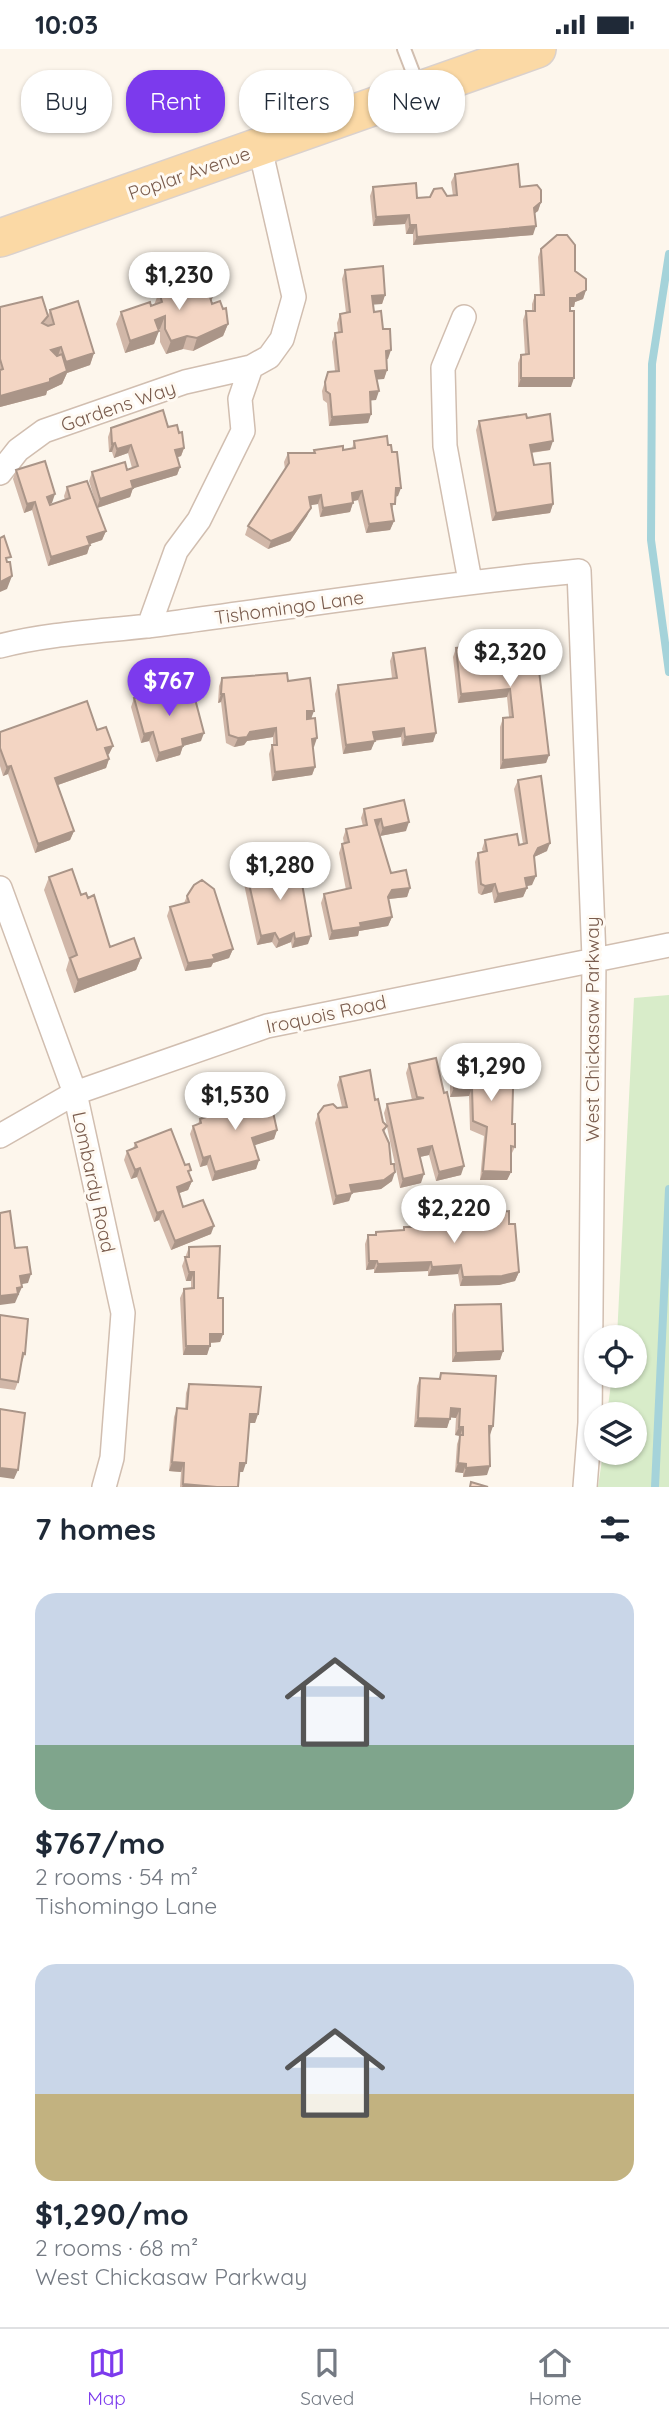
<!DOCTYPE html>
<meta charset="utf-8">
<style>
body{margin:0;font-family:Quicksand,sans-serif;background:#f2f2f3;color:#1f2937;height:100vh;display:flex;flex-direction:column;font-size:26px;white-space:nowrap}
*{box-sizing:border-box;margin:0}
p{font-size:23px;color:#747a83}
.icon{flex:none;width:38px;height:38px;fill:none;stroke:currentColor;stroke-width:2;stroke-linecap:round;stroke-linejoin:round}
.map{position:relative;height:1438px;overflow:hidden}
.side{display:flex;flex-direction:column;background:#fff;flex:1}
.side>*{flex:none}
.hud{position:absolute;left:21px;top:21px;width:628px;height:63px;display:flex;gap:14px}
.tools{position:absolute;left:584px;top:1276px;display:grid;gap:14px}
.tools a{display:grid;place-items:center;width:63px;height:63px;border-radius:50%;background:#fff;box-shadow:0 2px 5px #0004;font-size:35px}
.price{position:absolute;translate:-50% -60px;padding:0 16px;border-radius:24px;background:#fff;color:#222;font-size:23px;line-height:46px;filter:drop-shadow(0 2px 4px #0008)}
.price::after{content:'';position:absolute;left:50%;top:42px;width:21px;height:16px;margin-left:-10px;background:inherit;clip-path:polygon(0 0,100% 0,50% 100%)}
.price.on{background:#7c3aed;color:#fff}
ul{padding:0;list-style:none}
li{display:grid;align-content:center;gap:14px;height:371px;padding:0 35px}
li span{display:grid;place-items:center;height:217px;border-radius:21px;color:#555}
li>.icon{margin-inline-start:auto}
span .icon{width:126px;height:126px;fill:#fffc;stroke-width:1}
li b{font-size:30px}
h2{display:flex;justify-content:space-between;align-items:center;height:84px;padding:0 35px;font-size:30px}
.chip{padding:0 24px;border-radius:28px;background:#fff;box-shadow:0 2px 5px #0004;font-size:24px;line-height:63px}
.chip.on{background:#7c3aed;color:#fff}
.status{display:flex;justify-content:space-between;align-items:center;height:49px;padding:0 35px;background:#fff;direction:ltr}
.status svg{height:19px;fill:currentColor}
.menu{display:flex;justify-content:space-around;align-items:center;height:98px;border-top:2px solid #e0e1e3;background:#fff;font-size:19px;color:#747a83}
.menu a{display:grid;justify-items:center;gap:4px}
.menu .on{color:#7c3aed}
.map>svg:first-child{display:block}
</style>
<div class="status"><b>10:03</b><svg viewBox="0 0 49 12"><path d="M0 12V9h3v3zM5 12V6h3v6zM10 12V3h3v9zM15 12V0h3v12zM26 1h20v11H26zM47 4h2v5h-2z"/></svg></div>
<div class="map">
<svg width="669" height="1438" viewBox="0 0 669 1438">
<rect width="100%" height="100%" fill="#fdf6ec"/>
<!-- green -->
<path fill="#d8ecc9" d="M669,946V1438H598L603,1404H635V1365H607L612,1327L635,1326V1288H617L634,949Z"/>
<g fill="none" stroke-linecap="round" stroke-linejoin="round">
<!-- stream -->
<path stroke="#a5d3da" stroke-width="8" d="M669,205L652,315L651,491L669,623
M655,1438L669,1140"/>
<!-- lane casing -->
<g stroke="#d1beb0" stroke-width="16">
<path id="lane" d="M404,0L419,39"/>
</g>
<!-- street casing -->
<g stroke="#d1beb0" stroke-width="26">
<path id="street" d="M464,268L443,319L445,397L470,532
M0,424L18,401L44,382L185,333L251,318
M149,577L176,502L199,471L243,382L240,350L251,318L269,308L282,290L294,248L260,99
M0,597C58,582 120,582 179,573C312,555 445,535 579,522L594,909L590,1374L585,1438
M0,839L75,1044L123,1264L112,1409L104,1438
M0,1087L75,1044L267,977L669,896"/>
</g>
<!-- primary casing -->
<g stroke="#dad1cd" stroke-width="40">
<path id="primary" d="M0,189L537,0"/>
</g>
<!-- lane -->
<use href="#lane" stroke="#fff" stroke-width="12"/>
<!-- street -->
<use href="#street" stroke="#fff" stroke-width="23"/>
<!-- primary -->
<use href="#primary" stroke="#fbd9a5" stroke-width="37"/>
</g>
<!-- wall -->
<path fill="#d1b7a8" d="M455,125L520,138L541,153L538,162L535,164L533,186L413,196V185H406L405,175L373,177L370,147L373,138L417,149L453,147L451,133Z
M541,200L575,222L586,241L583,250L575,253L574,258H570L571,338H518V314L521,306H525L523,271L526,262H532V255L535,246H540L538,208Z
M345,221L385,246L382,255H373L374,263L383,280L388,310H386L387,321L384,330H377L376,351H370L371,365L368,374L329,377L327,354L323,351L322,342L328,323L335,322L332,293L335,284L338,283L337,274L340,265L346,264L342,230Z
M159,243L212,250L211,251L212,255L228,275L223,287L193,302L183,300L166,305L160,293V280L158,281L154,295L125,304L116,275L121,263L154,256Z
M0,258L48,266L50,261L94,304L90,316L67,324L62,335L47,342L46,346L0,358Z
M527,369L550,401L532,404L534,416L553,455L550,464L492,472L476,381L479,372Z
M168,378L184,399L181,407L178,408L180,418L177,426L133,439L130,448L97,459L106,482L102,491L90,495L87,505L48,517L32,461L24,464L13,430L16,421L52,454L49,455L50,456L65,451L64,447L67,438L97,458L89,432L92,423L127,421L132,419L128,404L114,409L112,403H109L108,388L111,379Z
M354,392L398,447L395,448L392,462L394,472L390,481L366,484L358,451L353,452L350,463L320,468L318,455L310,456L307,467L290,492L268,500L245,486L248,477L285,420L284,413L288,404H313L314,401L352,400Z
M491,588L526,590L539,622L549,706L546,714L500,720V678L503,669L509,668L507,648L458,654L453,608L456,599L488,596Z
M393,604L436,684L433,693L402,697L401,688L374,692L371,701L343,705L335,645L338,636L392,629L390,612Z
M222,629L288,632L312,669L314,698H313L315,718L312,726L272,732L269,705L272,696H273V688L247,692L244,696L234,698L226,694L221,653L218,654L219,637Z
M182,647L201,692L183,697L180,706L156,713L149,692L141,694L131,658L134,649Z
M97,681L113,697L109,705L108,706L109,710L106,719L58,736L74,782L70,791L35,804L8,725L3,727L0,717V683Z
M518,731L547,802L534,808L532,836L526,837L527,839L523,848L494,854L492,843L481,846L478,844L475,813L478,804L483,803L482,800L485,791L519,796L523,795L514,740Z
M364,760L406,782L380,787L377,779L391,824L410,839L407,848L389,850L388,851L392,868L388,877L359,882L358,887L329,891L321,854L324,845L346,841L339,804L342,795H344L343,789L346,780L363,777L361,769Z
M265,816L278,821L308,895L292,899L291,893L276,899L272,893L257,896L244,835L247,826L262,824Z
M49,828L88,849L110,898L141,909L136,921L74,944L66,921L69,911L44,841Z
M187,847L233,900L229,909L213,914L211,918L185,922L167,867L170,858L184,854Z
M454,1006L512,1075L515,1098L511,1106V1123L507,1131H480L484,1087L470,1081L469,1047L450,1048V1014Z
M409,1015L461,1126L436,1132L429,1106L420,1108L421,1134L400,1139L384,1064L387,1055L412,1051L406,1024Z
M340,1028L375,1051L383,1073L387,1077L384,1083L392,1132L381,1140L352,1144L349,1152L333,1156L315,1074L318,1065L342,1058L337,1036Z
M211,1060L277,1081L274,1090L254,1096L259,1111L256,1120L212,1132L207,1116L200,1118L190,1085L193,1077L198,1075L200,1070L208,1067Z
M135,1094L189,1126L192,1132L188,1141L179,1144L183,1158L211,1185L171,1201L159,1171L154,1173L137,1128L131,1130L124,1111L127,1102L133,1100Z
M440,1169L509,1175L519,1223L515,1232L499,1236L460,1237L458,1225L428,1227V1222L374,1224V1220L366,1221L365,1195L368,1186H374L376,1183L403,1181L404,1178H437Z
M189,1198L218,1249L223,1285L220,1293L210,1294L207,1306H183L180,1249L184,1240L191,1239V1232H186L182,1217Z
M455,1256L503,1302L500,1311L452,1313V1265Z
M0,1266L25,1305L22,1313H21L18,1333L15,1341L0,1339Z
M441,1324L493,1377L489,1386L487,1426L463,1428V1424L455,1423L457,1395L460,1387L455,1386L456,1369L450,1368L447,1379L414,1378L417,1337L420,1329L439,1330Z
M189,1335L258,1365L255,1374H250L243,1423H239L238,1438H180L181,1423L169,1422L174,1368L177,1359L185,1360L186,1344Z"/>
<!-- shaded-wall -->
<path fill="#aa9588" d="M541,153L538,162L531,167L534,159Z
M409,166L405,175L373,177L376,168Z
M410,176H416L413,185H406Z
M536,177L533,186L413,196L417,188Z
M217,238L212,250L203,253L208,241Z
M586,241L583,250L575,253L574,258H567L570,249Z
M385,246L382,255L369,256L372,247Z
M165,267L160,280L150,284L155,271Z
M228,275L223,287L193,302L197,289Z
M159,282L154,295L125,304L130,292Z
M187,287L183,300L166,305L171,292Z
M61,298L57,310L51,301Z
M391,301L388,310L383,311L386,302Z
M94,304L90,316L67,324L62,335L47,342L46,346L0,358V347L50,330L62,325L66,313Z
M387,321L384,330L372,331L375,322Z
M521,329H574L571,338H518Z
M379,342L376,351L366,352L370,343Z
M371,365L368,374L329,377L332,368Z
M553,392L550,401L527,404L530,396Z
M115,394L112,403H109L112,395Z
M131,396L128,404L114,409L117,400Z
M184,399L181,407L172,410L175,401Z
M180,418L177,426L128,441L131,432Z
M133,439L130,448L97,459L100,450Z
M396,439H401L398,447L393,448Z
M362,442L358,451L349,453L352,444Z
M55,445L52,454L44,457L47,448Z
M321,446L318,455L306,457L309,448Z
M35,453L32,461L24,464L27,455Z
M353,454L350,463L320,468L323,459Z
M553,455L550,464L492,472L496,464Z
M311,459L307,467L290,492L268,500L271,492Z
M394,472L390,481L366,484L369,475Z
M106,482L102,491L84,497L87,488Z
M90,496L87,505L48,517L51,508Z
M12,527L7,540L0,543V533Z
M510,640L507,648L458,654L461,645Z
M221,645H224L221,653L218,654Z
M307,662H314L311,670L303,671Z
M276,679L273,688L247,692L244,696L234,698L238,689L250,683Z
M404,679L401,688L370,692L373,683Z
M153,683L149,692L141,694L144,685Z
M204,684L201,692L183,697L180,706L156,713L159,704L182,690Z
M436,684L433,693L402,697L405,688Z
M317,689L314,698L309,699L312,690Z
M375,692L371,701L343,705L346,696Z
M113,697L109,705L102,708L105,699Z
M549,706L546,714L500,720L503,711Z
M109,710L106,719L52,738L55,729Z
M11,717L8,725L3,727L7,718Z
M315,718L312,726L272,732L275,723Z
M381,770L378,778L372,780L375,771Z
M409,773L406,782L380,787L383,779Z
M74,782L70,791L35,804L38,795Z
M550,794L547,802L534,808L531,815L538,799Z
M536,827L532,836L522,838L525,829Z
M495,835L492,843L481,846L485,837Z
M410,839L407,848L389,850L384,857L388,848L392,841Z
M527,839L523,848L494,854L498,845Z
M392,868L388,877L359,882L358,887L329,891L332,882L360,874Z
M275,884L272,893L257,896L261,887Z
M294,884L291,893L276,899L279,891Z
M311,887L308,895L292,899L295,890Z
M233,900L229,909L213,914L211,918L185,922L188,914Z
M141,909L136,921L74,944L78,931Z
M454,1039H472L469,1047L450,1048Z
M277,1081L274,1090L249,1098L252,1089Z
M432,1097L429,1106L415,1109L418,1100Z
M210,1107L207,1116L200,1118L203,1109Z
M259,1111L256,1120L212,1132L215,1123Z
M464,1117L461,1126L436,1132L439,1123Z
M140,1119L137,1128L131,1130L135,1121Z
M483,1122L511,1123L507,1131H480Z
M395,1123L392,1132L381,1140L352,1144L349,1152L333,1156L336,1147L350,1136Z
M424,1125L421,1134L400,1139L403,1130Z
M192,1132L188,1141L174,1146L177,1138Z
M163,1162L159,1171L154,1173L157,1164Z
M214,1177L211,1185L171,1201L175,1192Z
M369,1212H377L374,1220L366,1221Z
M431,1213L428,1222L374,1224L378,1215Z
M461,1216L458,1225L428,1227L432,1218Z
M189,1223H194L191,1232H186Z
M519,1223L515,1232L499,1236L460,1237L463,1228Z
M31,1225L28,1234L17,1236L20,1227Z
M22,1238L15,1254L0,1256V1247L17,1239Z
M210,1285H223L220,1293L206,1294Z
M186,1297H210L207,1306H183Z
M503,1302L500,1311L452,1313L456,1304Z
M451,1359L460,1360L456,1369L448,1368Z
M250,1365H258L255,1374H247Z
M418,1369L450,1370L447,1379L414,1378Z
M489,1377H493L490,1386H486Z
M459,1378H463L460,1387L455,1386Z
M172,1413L184,1414L181,1423L169,1422Z
M240,1414H246L243,1423H237Z
M458,1414L466,1415L463,1424L455,1423Z
M490,1417L487,1426L463,1428L466,1419Z
M0,1419L18,1421L14,1430L0,1428Z
M183,1435L217,1438H182Z"/>
<!-- building -->
<path fill="#f3d5c3" stroke="#aa9588" stroke-width="2" d="M518,115L520,138L537,136L541,141V153L534,159L536,177L417,188L416,176H410L409,166L376,168L373,138L416,134L417,149L430,148L434,140L442,139L447,147L457,146L455,125Z
M557,186H567L575,196V222L586,230V241L577,246V249H570V262H574V329H521V306L529,305L526,262H535V246H544L541,200Z
M383,217L385,246L372,247L374,263L381,262L383,280H390L391,301L386,302L387,321L375,322L379,342L370,343L371,365L332,368L330,345L326,342L325,333L328,323L339,322L335,284L342,283L340,265L350,263L345,221Z
M213,225L217,238L208,241L212,255L220,252L223,260L226,259L228,275L197,289L187,287L171,292L165,280V267L155,271L159,282L130,292L121,263L150,253L151,257L162,253L159,243Z
M42,248L48,267L42,274L48,277L54,275L50,261L78,252L94,304L66,313L61,298L51,301L57,307L62,305L67,322L50,330V333L0,347V321L3,320L0,310V258Z
M163,361L168,378L177,376L179,384L182,383L184,399L175,401L180,418L131,432L133,439L100,450L92,423L125,413L127,421L138,417L131,396L117,400L115,394L112,395L111,379Z
M526,365L527,369L550,365L553,392L530,396L534,416L550,414L553,455L496,464L479,372Z
M387,387L388,396H391L392,403H397L401,439H396L395,455H391L394,472L369,475L362,442L352,444L353,454L323,459L321,446L309,448L311,459L293,483L271,492L248,477L289,414L288,404H315L314,401L343,397V401L355,399L354,392Z
M45,412L55,445L47,448L50,456L70,449L67,438L87,432L106,482L87,488L90,496L51,508L35,453L27,455L16,421Z
M4,487L11,508L6,509L7,513H10L12,527L0,533V489Z
M525,584L526,590L540,589L543,613H538L549,706L503,711V669L513,668L510,640L461,645L456,599L492,595L491,588Z
M425,599L436,684L405,688L404,679L373,683L375,692L346,696L338,636L397,629L393,604Z
M287,624L288,632L310,629L314,662H307V670L315,669L317,689L312,690L315,718L275,723L272,696H277L276,679L250,683L247,688L238,689L229,686L224,645H221L222,629Z
M180,640L182,647L194,646L204,684L182,690L183,697L159,704L153,683L144,685L134,649Z
M87,652L97,681L106,678L113,697L105,699L109,710L55,729L74,782L38,795L11,717L7,718L0,699V683Z
M541,727L550,794L538,799L534,807L536,827L525,829L527,839L498,845L495,835L485,837L481,835L478,804L487,802L485,791L517,785L519,796L527,794L518,731Z
M404,751L409,773L383,779L381,770L375,771L391,824L406,821L410,839L392,841L388,848L392,868L360,874L361,878L332,882L324,845L351,839L342,795L349,793L346,780L367,776L364,760Z
M277,814L278,821L299,817L311,887L295,890L294,884L279,891L275,884L261,887L247,826L266,823L265,816Z
M72,820L81,846L86,844L88,849L94,846L110,898L134,889L141,909L78,931L70,909L77,906L49,828Z
M202,831L214,840L233,900L213,906L215,910L188,914L170,858L189,853L187,847L194,836Z
M514,1005L512,1075H515V1098L511,1097V1123L483,1122L487,1078L473,1072L472,1039H454V1006Z
M436,1009L444,1044L447,1043L464,1117L439,1123L432,1097L418,1100L424,1125L403,1130L387,1055L424,1049L417,1048L409,1015Z
M370,1021L375,1051L378,1050L383,1073L387,1077L383,1081L389,1094L391,1115H394L395,1123L384,1131L350,1136L352,1144L336,1147L318,1065L324,1057L333,1055L337,1059L347,1058L340,1028Z
M265,1044L268,1055L271,1054L277,1081L252,1089L259,1111L215,1123L210,1107L203,1109L193,1077L201,1074L200,1070L212,1066L211,1060Z
M171,1080L185,1116L189,1115L191,1121L188,1122L192,1132L177,1138L183,1158L203,1151L214,1177L175,1192L163,1162L157,1164L140,1119L135,1121L127,1102L137,1098L135,1094Z
M10,1162L15,1199L27,1198L31,1225L20,1227L22,1238L17,1239L18,1245L0,1247V1164Z
M509,1162V1175H515L519,1223L502,1227L463,1228L461,1216L432,1218L431,1213L378,1215L377,1212H369L368,1186H376V1183L404,1181V1178H440V1169Z
M220,1197L218,1249H223V1285H210V1297H186L184,1240L194,1239V1223H189L185,1208H189V1198Z
M501,1255L503,1302L456,1304L455,1256Z
M0,1266L28,1270L25,1305L23,1304L18,1333L0,1330Z
M441,1324L496,1327L493,1377H489L490,1417L466,1419V1415L458,1414L460,1386H463V1378H459L460,1360L451,1359L450,1370L418,1369L420,1329L440,1330Z
M189,1335L261,1338L258,1365H250L246,1414H240L238,1438H217L183,1435L184,1414L172,1413L177,1359L187,1360Z
M0,1360L25,1364L18,1421L0,1419Z
M471,1433L488,1438H470Z"/>
<g text-anchor="middle" stroke-width="6" stroke-linejoin="round" paint-order="stroke">
<!-- street labels -->
<g font-size="19" fill="#7a5c4d" stroke="#fffaf3">
<text transform="translate(189 124) rotate(-19)" y="7">Poplar Avenue</text>
<text transform="translate(118 357) rotate(-19)" y="7">Gardens Way</text>
<text transform="translate(289 558) rotate(-8)" y="7">Tishomingo Lane</text>
<text transform="translate(326 965) rotate(-12)" y="7">Iroquois Road</text>
<text transform="translate(592 980) rotate(-90)" y="7">West Chickasaw Parkway</text>
<text transform="translate(94 1133) rotate(78)" y="7">Lombardy Road</text>
</g>
</g>
</svg>
<div class="tools">
<a><svg class="icon" aria-label="locate" viewBox="0 0 24 24"><circle cx="12" cy="12" r="6"/><path d="M12 2v4M12 18v4M2 12h4M18 12h4"/></svg></a>
<a><svg class="icon" aria-label="layers" viewBox="0 0 24 24"><path d="M12 4l9 5-9 5-9-5zM3 14l9 5 9-5"/></svg></a>
</div>
<b class="price" style="left:179px;top:263px">$1,230</b>
<b class="price" style="left:510px;top:640px">$2,320</b>
<b class="price on" style="left:169px;top:669px">$767</b>
<b class="price" style="left:280px;top:853px">$1,280</b>
<b class="price" style="left:491px;top:1054px">$1,290</b>
<b class="price" style="left:235px;top:1083px">$1,530</b>
<b class="price" style="left:454px;top:1196px">$2,220</b>
<div class="hud">
<a class="chip">Buy</a>
<a class="chip on">Rent</a>
<a class="chip">Filters</a>
<a class="chip">New</a>
</div>
</div>
<section class="side">
<h2>7 homes<svg class="icon" aria-label="filters" viewBox="0 0 24 24"><path d="M4 7h16M4 17h16"/><circle cx="9" cy="7" r="2"/><circle cx="15" cy="17" r="2"/></svg></h2>
<ul>
<li><span style="background:linear-gradient(#c9d6e8 70%,#7fa58c 0)"><svg class="icon" aria-label="home" viewBox="0 0 24 24"><path d="M3 11l9-7 9 7M6 9v11h12V9"/></svg></span><div><b>$767/mo</b><p>2 rooms · 54 m²</p><p>Tishomingo Lane</p></div></li>
<li><span style="background:linear-gradient(#c9d6e8 60%,#c2b280 0)"><svg class="icon" aria-label="home" viewBox="0 0 24 24"><path d="M3 11l9-7 9 7M6 9v11h12V9"/></svg></span><div><b>$1,290/mo</b><p>2 rooms · 68 m²</p><p>West Chickasaw Parkway</p></div></li>
</ul>
</section>
<nav class="menu">
<a class="on"><svg class="icon" aria-label="map" viewBox="0 0 24 24"><path d="M3 6l6-2 6 2 6-2v14l-6 2-6-2-6 2zM9 4v14M15 6v14"/></svg>Map</a>
<a><svg class="icon" aria-label="saved" viewBox="0 0 24 24"><path d="M7 4h10v16l-5-4-5 4z"/></svg>Saved</a>
<a><svg class="icon" aria-label="home" viewBox="0 0 24 24"><path d="M3 11l9-7 9 7M6 9v11h12V9"/></svg>Home</a>
</nav>
